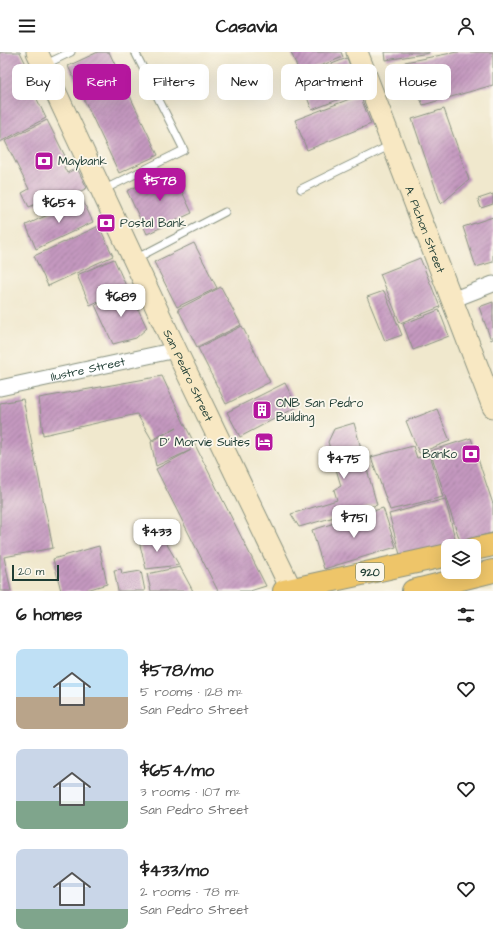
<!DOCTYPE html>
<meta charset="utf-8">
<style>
body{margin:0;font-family:"Architects Daughter",sans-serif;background:#f6f6f6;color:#222;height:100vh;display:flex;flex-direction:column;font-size:15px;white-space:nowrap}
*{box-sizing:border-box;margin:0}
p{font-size:13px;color:#767676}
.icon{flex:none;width:22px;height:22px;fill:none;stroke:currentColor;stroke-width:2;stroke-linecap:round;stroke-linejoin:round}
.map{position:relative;height:539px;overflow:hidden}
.panel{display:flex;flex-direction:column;background:#fff;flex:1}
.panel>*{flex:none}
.hud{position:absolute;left:12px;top:12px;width:469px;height:36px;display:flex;gap:8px}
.controls{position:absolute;left:441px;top:487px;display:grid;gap:8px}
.controls a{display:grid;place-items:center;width:40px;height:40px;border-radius:8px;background:#fff;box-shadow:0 4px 16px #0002;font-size:20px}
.scale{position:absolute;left:12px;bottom:10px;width:47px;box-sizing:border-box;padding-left:4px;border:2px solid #1f3d34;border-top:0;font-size:11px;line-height:14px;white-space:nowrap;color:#1f3d34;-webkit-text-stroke:3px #fbf7ec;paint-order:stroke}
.price{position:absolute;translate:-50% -34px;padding:0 9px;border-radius:8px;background:#fff;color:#222;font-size:13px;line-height:26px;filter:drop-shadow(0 1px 2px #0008)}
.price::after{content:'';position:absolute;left:50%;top:24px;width:12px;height:9px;margin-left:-6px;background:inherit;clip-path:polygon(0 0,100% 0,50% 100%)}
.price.selected{background:#b5179e;color:#fff}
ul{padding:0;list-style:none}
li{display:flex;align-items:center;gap:12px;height:100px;padding:0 16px}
li span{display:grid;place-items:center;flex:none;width:112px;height:80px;border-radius:8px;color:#555}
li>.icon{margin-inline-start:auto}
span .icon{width:48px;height:48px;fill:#fffc;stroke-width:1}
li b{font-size:17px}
h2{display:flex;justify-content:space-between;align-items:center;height:48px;padding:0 16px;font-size:17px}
.chip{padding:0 14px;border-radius:8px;background:#fff;box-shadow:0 4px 16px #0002;font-size:14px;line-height:36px}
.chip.selected{background:#b5179e;color:#fff}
header{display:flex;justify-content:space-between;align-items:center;height:52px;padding:0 16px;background:#fff;font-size:18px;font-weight:800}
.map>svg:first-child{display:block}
</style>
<header><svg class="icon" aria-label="menu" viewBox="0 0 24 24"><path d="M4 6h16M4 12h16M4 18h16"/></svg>Casavia<svg class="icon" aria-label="person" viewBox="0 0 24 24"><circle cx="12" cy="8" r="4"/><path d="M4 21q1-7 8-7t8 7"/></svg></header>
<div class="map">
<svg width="493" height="539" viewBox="0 0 493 539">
<defs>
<pattern id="building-hatch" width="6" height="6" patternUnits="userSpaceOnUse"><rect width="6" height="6" fill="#c498bf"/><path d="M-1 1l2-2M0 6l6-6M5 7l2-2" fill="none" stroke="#9f7d9c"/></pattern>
</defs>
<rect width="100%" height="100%" fill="#fbf7ec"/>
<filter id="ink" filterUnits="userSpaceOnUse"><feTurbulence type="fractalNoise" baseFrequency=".025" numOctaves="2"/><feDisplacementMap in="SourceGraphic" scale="8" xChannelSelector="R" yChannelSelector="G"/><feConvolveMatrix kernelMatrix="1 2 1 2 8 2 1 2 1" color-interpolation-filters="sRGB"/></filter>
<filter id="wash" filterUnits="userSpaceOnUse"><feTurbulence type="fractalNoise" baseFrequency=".012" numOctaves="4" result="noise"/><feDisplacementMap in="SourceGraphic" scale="16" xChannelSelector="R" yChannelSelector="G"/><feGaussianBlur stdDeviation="0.9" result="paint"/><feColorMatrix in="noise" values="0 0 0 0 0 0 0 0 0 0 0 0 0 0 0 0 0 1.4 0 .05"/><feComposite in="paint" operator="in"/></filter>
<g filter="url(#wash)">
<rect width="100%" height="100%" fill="#f0e8cd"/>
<g id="blocks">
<!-- building -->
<path fill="url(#building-hatch)" d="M0,0H20L29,18L24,20L46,66L0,90Z
M98,0H109L158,103L119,121L68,14Z
M291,0H341L343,5L300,22Z
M385,0H429V1L386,8Z
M457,0H493V33L423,53L405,10Z
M347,6L360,39L312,58L299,25Z
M360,43L371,72L307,98L295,68Z
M444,57L469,128L441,152L412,67Z
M47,68L69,112L64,115L67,121L77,116L87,136L43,158L39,151L29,155L22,141L29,137L5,89Z
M172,118L192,161L147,182L127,139Z
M493,142V152L481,156L478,147Z
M82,147L93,170L36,197L26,173Z
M493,165V210L476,215L463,175Z
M99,174L113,204L48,234L34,204Z
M194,191L217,236L177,255L154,210Z
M420,206L440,255L400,271L380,222Z
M114,207L127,236L90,253L77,223Z
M221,235L241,273L197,295L178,257Z
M129,238L147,276L136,286L113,292L95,253Z
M384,239L402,283L385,289L367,245Z
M493,250V287L491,288L479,255Z
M439,258L449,284L413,298L403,272Z
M242,274L270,330L226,352L198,296Z
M162,324L184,371L266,534L250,539H218L156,417L191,398L156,414L151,390L177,375L152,388L137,362L43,383L39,346Z
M285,331L297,355L240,385L227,360Z
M23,347L53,496L4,505L11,539H0V351Z
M437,357L450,389L419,401L406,369Z
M354,371L377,453L299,475L291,462L337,448L334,438L341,434L328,390L334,377Z
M471,386L493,452V479L492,481L460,489L430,399Z
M413,394L417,406L430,403L443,445L390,458L371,405Z
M445,447L457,494H448L402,510L389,462Z
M383,456L396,495L324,517L312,478Z
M162,484L179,513L146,517L139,489Z
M99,494L107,532L87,538L88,539H61L53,507Z
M180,515L193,539H151L147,522Z
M121,517L122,522L141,519L145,539H118L114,518Z"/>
</g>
</g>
<g filter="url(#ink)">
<use href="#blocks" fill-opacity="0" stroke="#889280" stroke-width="1"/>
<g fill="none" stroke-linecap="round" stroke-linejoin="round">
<!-- lane casing -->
<g stroke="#889280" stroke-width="9">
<path id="lane" d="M44,13L71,0
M301,137L391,93
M103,138L184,98L135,0
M135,207L225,160"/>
</g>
<!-- street casing -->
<g stroke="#889280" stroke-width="17">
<g id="street">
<path d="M452,248L493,232"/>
<path id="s1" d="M0,336L176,298"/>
</g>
</g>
<!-- secondary casing -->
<g stroke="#889280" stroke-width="23">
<g id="secondary">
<path id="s2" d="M37,0L176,298L292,539"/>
<path id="s3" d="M357,0L493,355"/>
</g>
</g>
<!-- primary casing -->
<g stroke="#889280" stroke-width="24">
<path id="primary" d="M474,497L493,493
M284,539L448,503
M413,539L493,519"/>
</g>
<!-- lane -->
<use href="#lane" stroke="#fff" stroke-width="7"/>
<!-- street -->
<use href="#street" stroke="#fff" stroke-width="15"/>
<!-- secondary -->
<use href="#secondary" stroke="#f8e8c3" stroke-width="21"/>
<!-- primary -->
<use href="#primary" stroke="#eec569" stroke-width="22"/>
</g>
</g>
<!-- icons -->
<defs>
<g id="bank-square" transform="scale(1)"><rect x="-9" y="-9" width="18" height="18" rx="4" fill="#b5179e" stroke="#fbf7ec"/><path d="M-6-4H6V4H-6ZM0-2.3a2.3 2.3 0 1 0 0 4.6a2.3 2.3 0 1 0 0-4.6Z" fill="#fff"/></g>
<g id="building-square" transform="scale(1)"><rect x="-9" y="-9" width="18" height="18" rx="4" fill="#b5179e" stroke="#fbf7ec"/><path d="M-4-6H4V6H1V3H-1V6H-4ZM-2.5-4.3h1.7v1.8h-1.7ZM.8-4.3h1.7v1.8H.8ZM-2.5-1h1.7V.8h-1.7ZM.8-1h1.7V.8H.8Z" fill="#fff"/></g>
<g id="hotel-square" transform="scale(1)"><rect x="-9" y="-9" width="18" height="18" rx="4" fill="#b5179e" stroke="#fbf7ec"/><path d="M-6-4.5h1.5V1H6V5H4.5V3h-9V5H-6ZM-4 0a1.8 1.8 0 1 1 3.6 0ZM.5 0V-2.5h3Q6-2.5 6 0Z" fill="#fff"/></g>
</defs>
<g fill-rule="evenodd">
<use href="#bank-square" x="44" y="109"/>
<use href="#bank-square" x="106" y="171"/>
<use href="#building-square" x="262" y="358"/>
<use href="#hotel-square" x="264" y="390"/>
<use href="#bank-square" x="471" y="402"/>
</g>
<g text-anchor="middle" stroke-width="3.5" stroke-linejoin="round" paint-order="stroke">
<!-- shield labels -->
<rect fill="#fbf7ec" stroke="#61756b" stroke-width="1" x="356" y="511" width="28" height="18" rx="3"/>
<g font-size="11" font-weight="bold" fill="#1f3d34">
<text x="370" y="524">920</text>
</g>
<!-- poi labels -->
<g font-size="12" fill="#1f3d34" stroke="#fbf7ec" text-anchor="start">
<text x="58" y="113">Maybank</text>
<text x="120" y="175">Postal Bank</text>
<text x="276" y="355">ONB San Pedro<tspan x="276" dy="14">Building</tspan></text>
<text x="250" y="394" text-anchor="end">D' Morvie Suites</text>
<text x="457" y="406" text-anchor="end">BanKo</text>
</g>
<!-- street labels -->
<g font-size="12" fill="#1f3d34" stroke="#fbf7ec">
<text dy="4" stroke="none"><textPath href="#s3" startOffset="190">A. Pichon Street</textPath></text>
<text dy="4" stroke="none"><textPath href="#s1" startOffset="90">Ilustre Street</textPath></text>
<text dy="4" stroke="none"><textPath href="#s2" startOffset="357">San Pedro Street</textPath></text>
</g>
</g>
</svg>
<div class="controls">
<a><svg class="icon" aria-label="layers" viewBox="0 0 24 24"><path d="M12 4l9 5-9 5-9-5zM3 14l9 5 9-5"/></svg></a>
</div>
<div class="scale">20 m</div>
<b class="price selected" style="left:160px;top:150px">$578</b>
<b class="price" style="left:59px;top:172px">$654</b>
<b class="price" style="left:121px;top:266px">$689</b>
<b class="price" style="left:344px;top:428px">$475</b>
<b class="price" style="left:354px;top:487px">$751</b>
<b class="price" style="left:157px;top:501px">$433</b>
<div class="hud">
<a class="chip">Buy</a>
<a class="chip selected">Rent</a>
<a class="chip">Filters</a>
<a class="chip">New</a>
<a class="chip">Apartment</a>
<a class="chip">House</a>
</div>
</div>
<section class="panel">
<h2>6 homes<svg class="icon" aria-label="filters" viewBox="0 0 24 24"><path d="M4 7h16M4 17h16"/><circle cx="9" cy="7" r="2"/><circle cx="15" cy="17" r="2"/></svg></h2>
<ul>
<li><span style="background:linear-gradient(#bfe0f5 60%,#b9a48a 0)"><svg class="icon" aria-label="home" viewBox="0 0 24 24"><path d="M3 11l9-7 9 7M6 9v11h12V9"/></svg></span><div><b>$578/mo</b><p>5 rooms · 128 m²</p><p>San Pedro Street</p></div><svg class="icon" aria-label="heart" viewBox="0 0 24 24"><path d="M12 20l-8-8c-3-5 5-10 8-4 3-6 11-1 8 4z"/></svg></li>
<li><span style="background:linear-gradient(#c9d6e8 65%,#7fa58c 0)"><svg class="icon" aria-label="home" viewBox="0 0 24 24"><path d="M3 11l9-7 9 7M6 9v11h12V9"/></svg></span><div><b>$654/mo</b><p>3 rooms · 107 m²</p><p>San Pedro Street</p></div><svg class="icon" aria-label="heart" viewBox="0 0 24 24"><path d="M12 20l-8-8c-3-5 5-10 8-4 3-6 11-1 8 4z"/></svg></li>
<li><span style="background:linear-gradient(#c9d6e8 75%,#7fa58c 0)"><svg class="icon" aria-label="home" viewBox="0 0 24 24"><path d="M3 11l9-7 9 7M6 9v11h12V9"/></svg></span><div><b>$433/mo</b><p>2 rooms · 78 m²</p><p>San Pedro Street</p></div><svg class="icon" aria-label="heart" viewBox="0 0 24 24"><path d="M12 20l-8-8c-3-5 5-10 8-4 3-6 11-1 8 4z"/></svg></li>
</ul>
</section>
